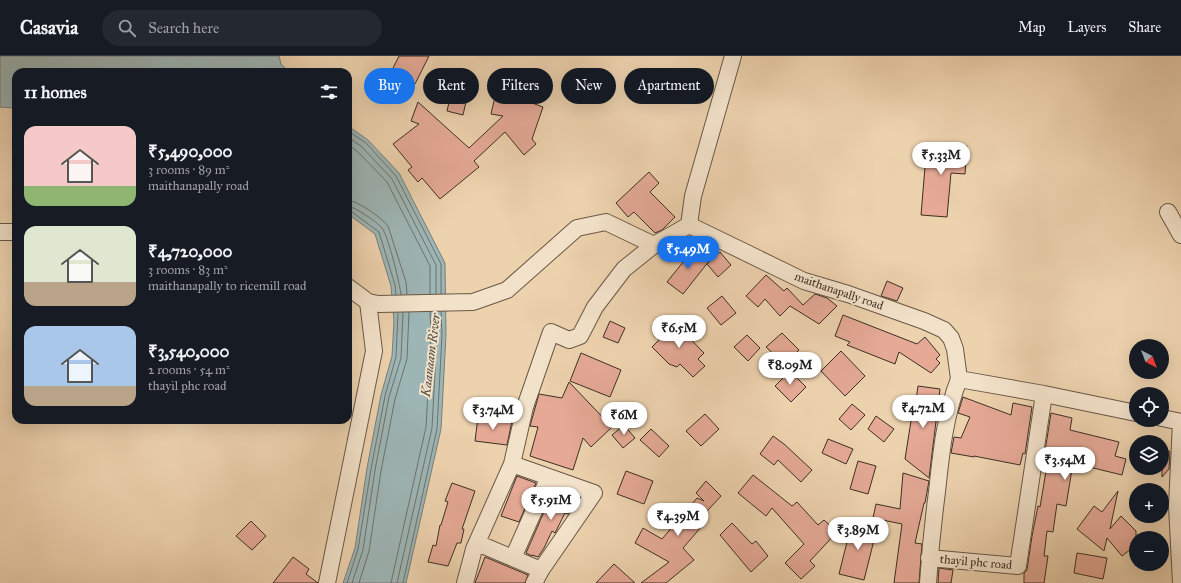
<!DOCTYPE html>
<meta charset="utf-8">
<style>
body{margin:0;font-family:"IM FELL Great Primer",serif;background:#242831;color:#f1f3f6;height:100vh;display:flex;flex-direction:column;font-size:15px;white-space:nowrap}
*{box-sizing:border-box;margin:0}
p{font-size:13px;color:#9ea1a6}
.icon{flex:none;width:22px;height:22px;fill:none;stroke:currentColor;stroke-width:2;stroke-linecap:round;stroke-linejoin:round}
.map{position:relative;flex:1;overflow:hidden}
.sheet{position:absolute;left:12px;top:12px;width:340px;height:356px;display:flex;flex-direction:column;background:#171b24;border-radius:12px;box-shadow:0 4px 16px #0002}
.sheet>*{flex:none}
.guide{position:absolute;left:364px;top:12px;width:380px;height:36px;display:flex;gap:8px}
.needle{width:26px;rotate:138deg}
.tools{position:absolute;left:1129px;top:283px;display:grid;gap:8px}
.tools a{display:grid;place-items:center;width:40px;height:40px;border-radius:50%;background:#171b24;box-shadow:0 4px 16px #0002;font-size:20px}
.price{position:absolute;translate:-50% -34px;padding:0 9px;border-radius:14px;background:#fff;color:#222;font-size:13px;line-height:26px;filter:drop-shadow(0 1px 2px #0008)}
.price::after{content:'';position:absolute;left:50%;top:24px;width:12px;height:9px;margin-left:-6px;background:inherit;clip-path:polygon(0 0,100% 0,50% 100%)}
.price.current{background:#1a73e8;color:#fff}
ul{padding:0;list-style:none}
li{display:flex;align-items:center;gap:12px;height:100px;padding:0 12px}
li span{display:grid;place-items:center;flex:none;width:112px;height:80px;border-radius:12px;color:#555}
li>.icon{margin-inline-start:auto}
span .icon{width:48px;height:48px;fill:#fffc;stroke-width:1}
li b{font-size:17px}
h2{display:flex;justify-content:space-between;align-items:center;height:48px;padding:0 12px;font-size:17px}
.tag{padding:0 14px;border-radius:18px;background:#171b24;box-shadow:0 4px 16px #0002;font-size:14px;line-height:36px}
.tag.current{background:#1a73e8;color:#fff}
header{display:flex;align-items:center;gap:24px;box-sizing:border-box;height:56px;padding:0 20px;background:#171b24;border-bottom:1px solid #363941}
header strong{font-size:19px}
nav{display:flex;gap:22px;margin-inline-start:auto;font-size:14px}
.search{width:280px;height:36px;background:#242831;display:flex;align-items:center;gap:10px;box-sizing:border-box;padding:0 14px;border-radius:22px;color:#9ea1a6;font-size:15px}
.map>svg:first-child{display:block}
</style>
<header>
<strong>Casavia</strong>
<div class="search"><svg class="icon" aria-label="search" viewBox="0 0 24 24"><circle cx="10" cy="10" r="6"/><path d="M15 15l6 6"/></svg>Search here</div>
<nav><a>Map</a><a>Layers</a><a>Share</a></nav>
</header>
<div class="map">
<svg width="1181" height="527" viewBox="0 0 1181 527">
<rect width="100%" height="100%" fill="#edd2ae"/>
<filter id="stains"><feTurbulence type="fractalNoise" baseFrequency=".005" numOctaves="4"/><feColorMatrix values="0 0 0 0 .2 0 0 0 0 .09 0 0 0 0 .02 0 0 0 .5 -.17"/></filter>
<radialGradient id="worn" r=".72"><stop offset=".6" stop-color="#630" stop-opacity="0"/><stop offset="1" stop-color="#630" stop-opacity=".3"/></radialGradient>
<!-- water -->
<path fill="#9db5b5" stroke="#777f7b" d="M0,0H279L281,8L289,16H16V52L0,51Z
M348,70L368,84L399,117L445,207L446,279L441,373L406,527H343L355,492L367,412L381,339L392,300L394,265L391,230L375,178L348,158Z"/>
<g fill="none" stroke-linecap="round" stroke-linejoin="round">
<!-- shore -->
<path stroke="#6d726c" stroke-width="1" d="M348,75L366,87L396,120L441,208V238
M348,81L362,91L392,123L436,209V238
M348,88L358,96L387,126L430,210V238
M348,144C358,145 382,162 388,170L406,226L407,238
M348,150C355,151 377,166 382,172C388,179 400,228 401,239
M348,155L352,156L379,176L395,229L396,239
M347,527L358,493L371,413L385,340L396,301L398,257
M352,527L363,494L375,414L389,341L401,302L403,256
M359,527L369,495L381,415L395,343L407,303L409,256
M391,527L426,371L431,279L430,256
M397,527L432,372L437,279L436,256
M403,527L437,373L442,279L441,256"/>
</g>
<!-- building -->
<path fill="#e5a996" stroke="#3d2f23" d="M399,0H429L415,28L391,16Z
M509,13L519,26L505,37L543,51L532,83L536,88L524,99L505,76L474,105L479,111L440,143L422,122L418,126L408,114L412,111L393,88L419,68L411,65L418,46L469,92L503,60L491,58L498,28L495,25Z
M637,16L645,25L634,34L626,25Z
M452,33L468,37L463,59L447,55Z
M927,87L967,90L965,118L951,117L947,161L921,159Z
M649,116L659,127L650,136L675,161L662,174L655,177L634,156L628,161L616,147Z
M689,190L709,205L683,238L667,226L684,205L681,202Z
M720,196L731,209L718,221L707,208Z
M766,219L784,235L787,232L803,249L815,238L827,242L837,250L819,268L790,250L780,260L765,243L758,251L746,240Z
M887,225L903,232L897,245L881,240Z
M722,240L736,257L721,269L707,252Z
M843,259L917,288L925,281L940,299L936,303L940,307L931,317L899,296L895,308L847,289L850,286L835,280Z
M672,264L704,297L698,303L705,310L693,321L680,308L677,311L669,308L652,291L659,284L657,279Z
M610,265L625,272L618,287L603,281Z
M782,277L799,294L784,308L766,291Z
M747,279L760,292L748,305L734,291Z
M841,295L865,320L845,340L821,315Z
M581,297L621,314L610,341L570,325Z
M790,315L806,331L791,346L775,330Z
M569,326L612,371L591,391L583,382L573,414L530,400L538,371L530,370L539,338L562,342Z
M918,330L940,333L929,422L905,403L913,352H915Z
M963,341L1011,359L1013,347L1032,351L1025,398L1023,397L1020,409L974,400V401L951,397L954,381L961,382L970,361L958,357Z
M852,348L865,359L851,374L839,363Z
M1051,357L1072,362L1070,374L1119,386L1115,400L1126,403L1122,419L1073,407L1066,450L1057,448L1053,476L1047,475L1044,500H1048L1044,527H1024V517L1027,514L1032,480L1038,450L1040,451L1048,403L1044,402Z
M705,358L719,373L701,390L686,375Z
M876,360L894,373L884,386L868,373Z
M478,361L512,365L507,389L475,385Z
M624,369L635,382L623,392L612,379Z
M651,373L669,390L659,401L640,384Z
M773,380L784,388L812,414L801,426L778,404L774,409L760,398Z
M828,383L853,393L846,408L822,397Z
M1162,389L1170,396L1169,413L1162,421Z
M858,405L876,410L868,438L850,433Z
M626,415L653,425L644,448L617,438Z
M903,417L929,425L925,447H924L915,487L922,488L919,527H894L902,468L873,462L876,448L900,453Z
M753,419L792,450L797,446L818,469L824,464L837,476L810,505L815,510L801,523L785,507L804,488L772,452L766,460L738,437Z
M517,420L536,427L519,466L501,460Z
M706,425L721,440L697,466L702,470L683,492L694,504L666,527H641L669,506L635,487L643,472L662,483L697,442L704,445L696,437Z
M452,427L475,435L462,473H464L461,487H457L448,510L428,506L433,489L436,490L440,469H441L448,446L445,445Z
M554,433L578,443L568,458L565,457L555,477L552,475L544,492L538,501L532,499V500L526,497Z
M1118,435L1110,473L1121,460L1136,475V489L1122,500L1107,482L1104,495L1077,473L1094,450L1102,456Z
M251,465L266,480L252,494L236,480Z
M852,466L877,472L864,524L839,518Z
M732,467L752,488L756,485L768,500L751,516L720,479Z
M1077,497L1107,502L1103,523L1074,517Z
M293,501L309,513L306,518L318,527H273Z
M485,501L528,519L525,527H475Z
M614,508L635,527H596Z
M939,512L953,514L951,527H938Z"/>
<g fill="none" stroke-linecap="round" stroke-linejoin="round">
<!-- minor casing -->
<g stroke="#695846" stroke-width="18">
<path id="minor" d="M1168,156L1181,179
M689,169L693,140L733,0
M0,176H16
M348,231L368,246L379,248L473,246L507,234L577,172L606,166L654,189L689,169L804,225L848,238L924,265L944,274L951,282L955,293L959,323L1044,338L1136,357
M1162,362L1181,366
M1181,366L1177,450L1181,527
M477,487L541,514
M513,502L549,421
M929,502L1018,510L1044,338
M327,527L374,295L368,246
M465,527L474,493L512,408
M534,527L541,514L594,437L512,408L525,351L551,276L569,284L580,280L595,251L624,213L654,189
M928,527C930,496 933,466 937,436C941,397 945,359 959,323"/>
</g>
<!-- minor -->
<use href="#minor" stroke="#f3e2ca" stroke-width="16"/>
</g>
<g text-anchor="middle" stroke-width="4" stroke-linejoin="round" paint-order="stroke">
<!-- street labels -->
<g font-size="12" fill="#3d2f23" stroke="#f3e2ca">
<text transform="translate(839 235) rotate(19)" y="4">maithanapally road</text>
<text transform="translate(976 506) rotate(5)" y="4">thayil phc road</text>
</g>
<!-- water labels -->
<g font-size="13" font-style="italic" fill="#504a40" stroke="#f3e2ca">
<text transform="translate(430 299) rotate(-83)" y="5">Kaanaam River</text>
</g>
</g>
<rect width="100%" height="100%" filter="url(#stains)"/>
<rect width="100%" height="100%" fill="url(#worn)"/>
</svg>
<div class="tools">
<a><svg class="needle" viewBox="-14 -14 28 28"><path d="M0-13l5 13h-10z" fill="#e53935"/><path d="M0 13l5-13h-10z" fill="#9ea1a6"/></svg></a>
<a><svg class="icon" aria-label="locate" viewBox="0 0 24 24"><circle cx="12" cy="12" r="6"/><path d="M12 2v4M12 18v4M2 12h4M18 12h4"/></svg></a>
<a><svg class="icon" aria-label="layers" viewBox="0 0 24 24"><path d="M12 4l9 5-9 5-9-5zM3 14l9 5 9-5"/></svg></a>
<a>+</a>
<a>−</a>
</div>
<b class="price" style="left:941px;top:120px">₹5.33M</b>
<b class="price current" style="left:688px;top:214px">₹5.49M</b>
<b class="price" style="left:679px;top:293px">₹6.5M</b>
<b class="price" style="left:790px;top:330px">₹8.09M</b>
<b class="price" style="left:923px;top:373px">₹4.72M</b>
<b class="price" style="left:493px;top:375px">₹3.74M</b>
<b class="price" style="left:624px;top:380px">₹6M</b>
<b class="price" style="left:1065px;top:425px">₹3.54M</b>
<b class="price" style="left:551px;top:465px">₹5.91M</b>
<b class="price" style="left:678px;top:481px">₹4.39M</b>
<b class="price" style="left:858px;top:495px">₹3.89M</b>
<div class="guide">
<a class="tag current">Buy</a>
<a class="tag">Rent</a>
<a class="tag">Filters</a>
<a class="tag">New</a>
<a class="tag">Apartment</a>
</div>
<section class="sheet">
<h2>11 homes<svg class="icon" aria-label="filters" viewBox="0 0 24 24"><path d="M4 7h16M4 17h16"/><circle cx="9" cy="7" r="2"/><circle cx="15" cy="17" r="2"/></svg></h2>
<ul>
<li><span style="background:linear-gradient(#f6c9c9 75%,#8fb573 0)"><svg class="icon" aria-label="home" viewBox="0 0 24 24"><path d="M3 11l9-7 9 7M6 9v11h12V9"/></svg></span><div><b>₹5,490,000</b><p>3 rooms · 89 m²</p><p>maithanapally road</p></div></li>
<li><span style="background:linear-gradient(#dfe7d0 70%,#b9a48a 0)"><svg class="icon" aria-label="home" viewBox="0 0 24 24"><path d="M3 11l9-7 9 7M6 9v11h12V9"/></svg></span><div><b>₹4,720,000</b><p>3 rooms · 83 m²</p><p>maithanapally to ricemill road</p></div></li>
<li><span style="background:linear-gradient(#a9c7e8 75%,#b9a48a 0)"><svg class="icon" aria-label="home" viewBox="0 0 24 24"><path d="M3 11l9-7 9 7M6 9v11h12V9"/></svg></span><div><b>₹3,540,000</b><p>2 rooms · 54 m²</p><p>thayil phc road</p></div></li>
</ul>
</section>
</div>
